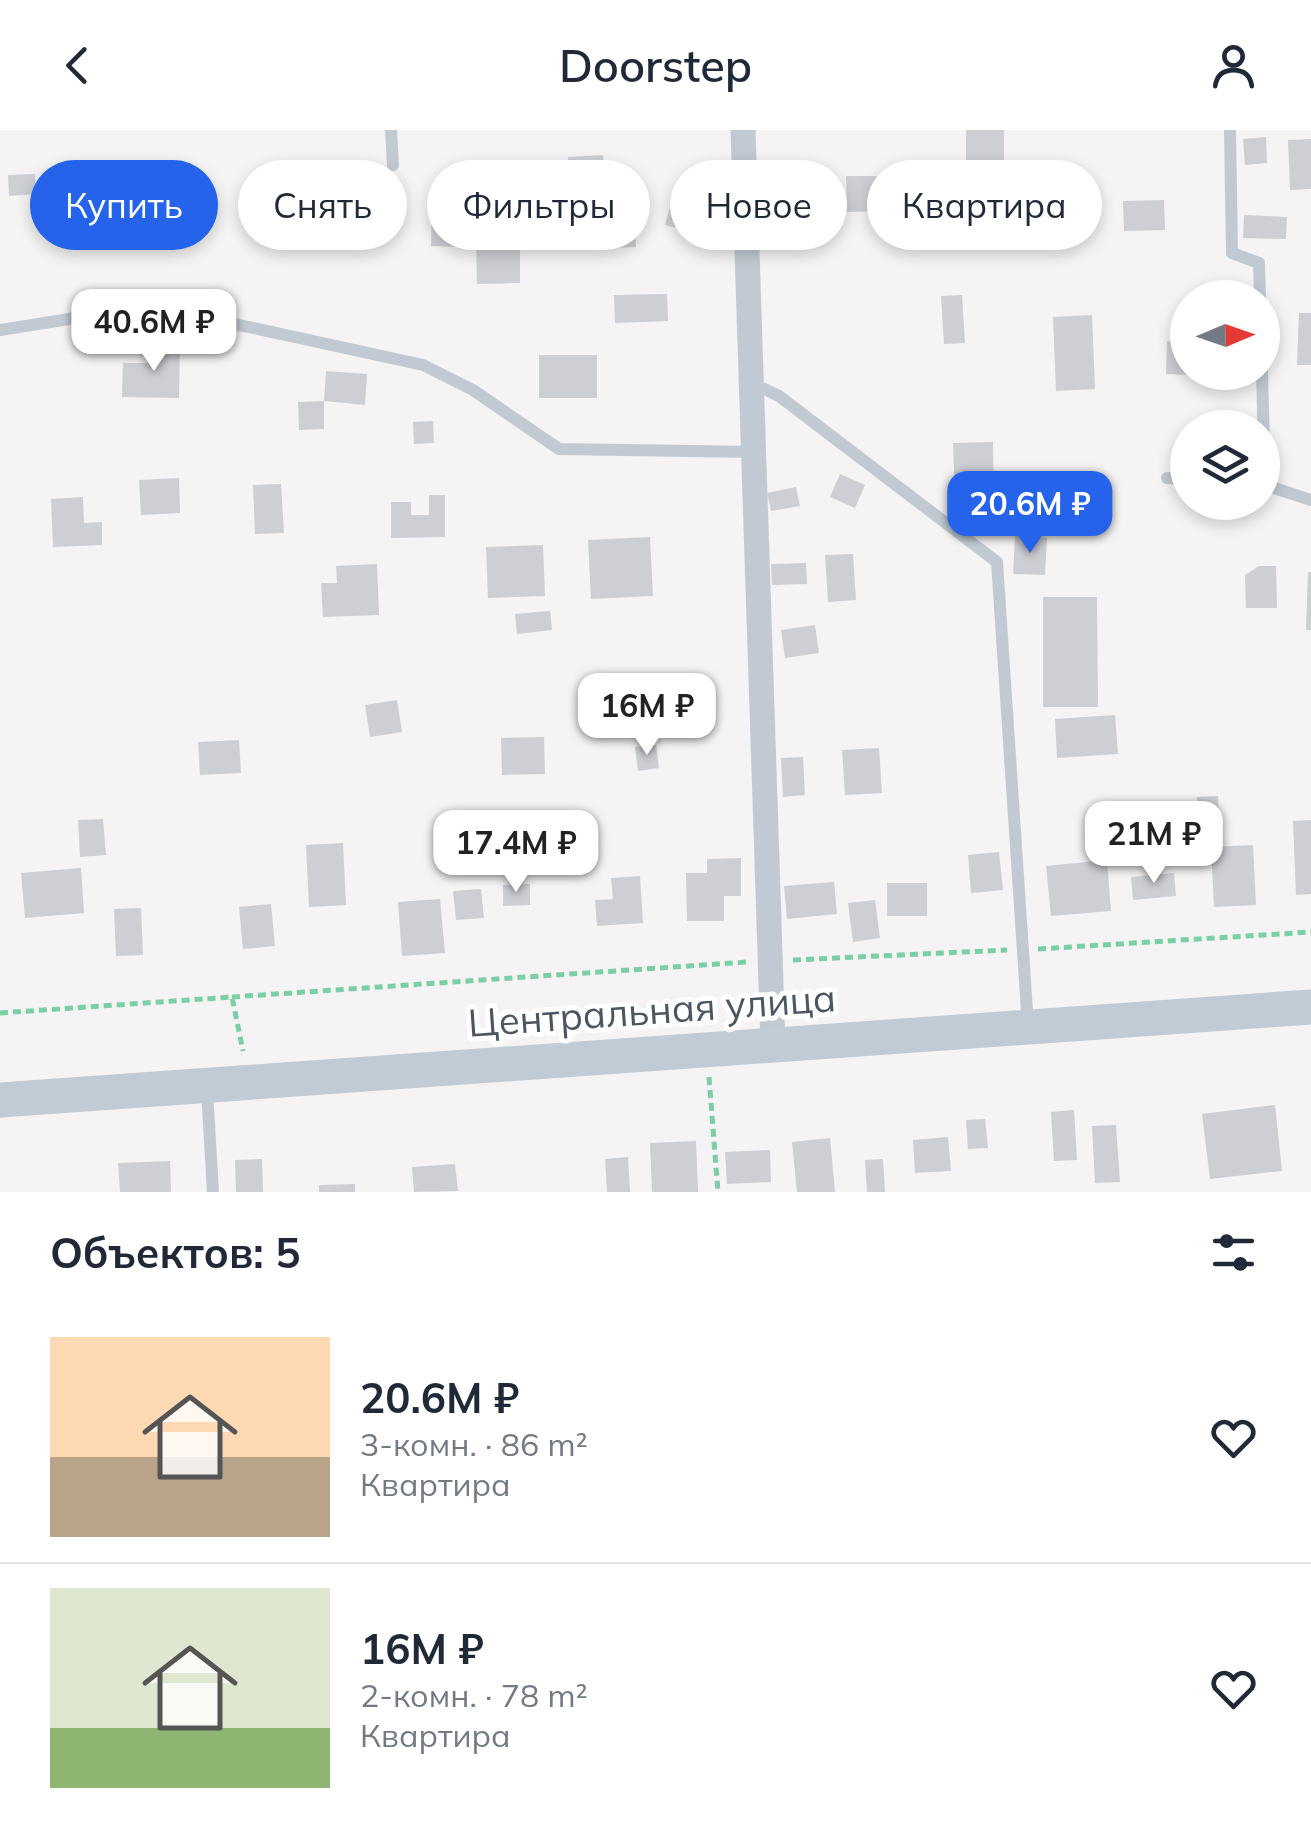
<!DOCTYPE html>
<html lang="ru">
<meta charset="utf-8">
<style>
body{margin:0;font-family:Mulish,sans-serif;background:#f6f6f7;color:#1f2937;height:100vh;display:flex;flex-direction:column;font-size:38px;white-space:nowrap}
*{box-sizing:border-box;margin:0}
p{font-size:32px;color:#747a83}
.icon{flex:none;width:55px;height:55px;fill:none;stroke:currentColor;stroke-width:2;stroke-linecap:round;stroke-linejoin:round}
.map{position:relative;height:1062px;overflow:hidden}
.panel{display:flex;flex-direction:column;background:#fff;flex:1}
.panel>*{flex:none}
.banner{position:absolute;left:30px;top:30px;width:1252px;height:90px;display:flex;gap:20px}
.needle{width:65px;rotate:88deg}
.tools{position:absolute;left:1170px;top:150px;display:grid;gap:20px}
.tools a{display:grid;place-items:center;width:110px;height:110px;border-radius:50%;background:#fff;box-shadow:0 5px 15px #0003;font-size:50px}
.price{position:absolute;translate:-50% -85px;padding:0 22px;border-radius:20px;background:#fff;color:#222;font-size:32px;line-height:65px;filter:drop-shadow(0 2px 5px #0008)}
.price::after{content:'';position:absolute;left:50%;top:60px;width:30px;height:22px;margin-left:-15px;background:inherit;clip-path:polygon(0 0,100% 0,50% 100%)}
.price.selected{background:#2563eb;color:#fff}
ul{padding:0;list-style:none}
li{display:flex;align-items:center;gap:30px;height:250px;padding:0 50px}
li+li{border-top:2px solid #e0e1e3}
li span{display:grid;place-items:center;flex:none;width:280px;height:200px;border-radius:0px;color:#555}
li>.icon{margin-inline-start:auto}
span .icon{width:120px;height:120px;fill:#fffc;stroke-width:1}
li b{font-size:42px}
h2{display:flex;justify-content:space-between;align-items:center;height:120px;padding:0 50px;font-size:42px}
.pill{padding:0 35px;border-radius:45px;background:#fff;box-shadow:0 5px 15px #0003;font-size:35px;line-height:90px}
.pill.selected{background:#2563eb;color:#fff}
header{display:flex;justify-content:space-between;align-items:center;height:130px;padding:0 50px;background:#fff;font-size:45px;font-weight:600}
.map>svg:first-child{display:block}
</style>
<header><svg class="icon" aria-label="back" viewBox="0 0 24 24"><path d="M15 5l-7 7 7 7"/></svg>Doorstep<svg class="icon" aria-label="person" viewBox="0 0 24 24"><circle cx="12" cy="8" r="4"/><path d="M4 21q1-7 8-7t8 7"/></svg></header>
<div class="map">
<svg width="1311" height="1062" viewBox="0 0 1311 1062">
<rect width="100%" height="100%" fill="#f5f3f3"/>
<!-- building -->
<path fill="#cdcfd5" d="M966,0H1004V43L966,44Z
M1266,7L1267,33L1245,35L1243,9Z
M1311,9V59L1290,60L1288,10Z
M603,25L605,52L569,54L568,27Z
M328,41L370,42L369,83L326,81Z
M35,44L36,64L9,66L8,45Z
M846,46H893V81L847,82Z
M806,53L809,104L770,107L766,55Z
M497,58L499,96L475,97L473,59Z
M432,67L459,68L457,117L431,116Z
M1164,70L1165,100L1124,101L1123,71Z
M670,77L694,83L689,101L665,95Z
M1244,85L1287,87L1286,109L1243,108Z
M608,92H635L636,117L609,118Z
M520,112V153L477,154L476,113Z
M667,164L668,191L615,193L614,165Z
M962,165L965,213L944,214L941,166Z
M1299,183H1311V235H1297Z
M1092,185L1095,259L1056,261L1053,187Z
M1167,211L1188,212V245L1166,244Z
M151,213L180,214L179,268L122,267L123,233H150Z
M539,225H597V268H539Z
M326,241L367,244L365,275L324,271V299L299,300L298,272L324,271Z
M433,291L434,313L414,314L413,292Z
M993,312L994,369L955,370L953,313Z
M840,344L865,355L855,378L830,367Z
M179,348L180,383L141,385L139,350Z
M281,354L284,403L255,404L253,355Z
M796,357L800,376L771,381L767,363Z
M429,365H445V407L391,408V372H411V385H429Z
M83,367L84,393L102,392V415L53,417L51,369Z
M1015,406L1047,408L1045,445L1013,444Z
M650,407L653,466L591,469L588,410Z
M543,415L545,466L488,468L486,417Z
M853,424L856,470L828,472L825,425Z
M806,433L807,454L772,455L771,434Z
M377,434L379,485L323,487L321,453H337L336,436Z
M1259,436H1276L1277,478H1246L1245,445Z
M1308,442H1311V500H1306Z
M1043,467H1097L1098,577H1043Z
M550,481L552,500L517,504L515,484Z
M815,495L819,523L785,528L781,500Z
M397,570L402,602L370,607L365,575Z
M1115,585L1118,624L1057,628L1055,589Z
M544,607L545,644L502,645L501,608Z
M239,610L241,643L200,645L198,612Z
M656,615L659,638L638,641L635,617Z
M879,618L882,663L845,665L842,620Z
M803,627L805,665L783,667L781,628Z
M1218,666L1220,697L1199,698L1197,667Z
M537,686L540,733L496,736L493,688Z
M103,689L106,725L80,727L78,690Z
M1311,690V764L1296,765L1293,691Z
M343,713L346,775L309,777L306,715Z
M1253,715L1256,775L1214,777L1211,717Z
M999,722L1003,760L971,763L968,725Z
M741,728V766H724V791H687L686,743H707V729Z
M1107,730L1111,781L1051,786L1046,736Z
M81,738L84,783L25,788L21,743Z
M1174,743L1176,766L1133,770L1131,747Z
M640,746L643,793L597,796L595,770L613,769L611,748Z
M834,752L837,784L787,789L784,756Z
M887,753H927V786H887Z
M530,754V775L503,776V755Z
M481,759L484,788L456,790L453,761Z
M440,769L445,823L402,826L398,772Z
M875,770L880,808L853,812L848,773Z
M271,774L275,816L243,819L239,777Z
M141,778L143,825L116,826L114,779Z
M1275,975L1282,1041L1210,1049L1202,984Z
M1074,980L1077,1030L1054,1031L1051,982Z
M985,989L988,1018L968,1019L966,990Z
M1116,995L1120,1052L1095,1053L1092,996Z
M948,1007L951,1041L915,1043L913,1010Z
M830,1008L835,1062H797L792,1012Z
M696,1011L698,1062H652L650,1013Z
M770,1020L771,1052L727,1054L725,1022Z
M628,1027L630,1062H607L605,1029Z
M262,1029L263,1062H236L235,1030Z
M883,1029L885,1062H867L865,1030Z
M170,1031L171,1062H120L118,1033Z
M455,1034L458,1061L414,1062L412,1037Z
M355,1054V1062H319V1055Z"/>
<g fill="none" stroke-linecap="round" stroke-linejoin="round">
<!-- path -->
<path stroke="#7ad0a6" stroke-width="5" stroke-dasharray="8 5" stroke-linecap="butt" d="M1038,819L1311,802
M793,830L1007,820
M232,867L747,832
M0,883L232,867L243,921
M709,947L718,1062"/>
<!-- lane -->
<path stroke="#c1cad2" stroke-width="12" d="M391,0L393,35
M1230,0L1232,123L1259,133L1260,168
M0,200L88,186L230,193L423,235L473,260L559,319L755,322
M1262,242L1265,355L1311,370
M754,254L779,266L997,432L1028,896
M1167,348L1188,349
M207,960L213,1062"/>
<!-- street -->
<path stroke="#c1cad2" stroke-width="25" d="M743,0L773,914"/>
<!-- secondary -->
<path stroke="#c1cbd6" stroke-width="35" d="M0,970L1311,877"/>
</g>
<g text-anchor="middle" stroke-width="10" stroke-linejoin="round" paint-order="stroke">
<!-- street labels -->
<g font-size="38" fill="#4a5661" stroke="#fff">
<text transform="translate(652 881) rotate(-4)" y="13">Центральная улица</text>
</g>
</g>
</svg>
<div class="tools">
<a><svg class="needle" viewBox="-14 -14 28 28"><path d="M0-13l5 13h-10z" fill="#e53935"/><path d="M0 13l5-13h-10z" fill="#747a83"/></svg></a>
<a><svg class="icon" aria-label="layers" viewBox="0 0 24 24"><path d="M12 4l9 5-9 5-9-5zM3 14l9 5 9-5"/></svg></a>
</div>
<b class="price" style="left:154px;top:244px">40.6M ₽</b>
<b class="price selected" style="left:1030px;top:426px">20.6M ₽</b>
<b class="price" style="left:647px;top:628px">16M ₽</b>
<b class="price" style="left:1154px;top:756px">21M ₽</b>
<b class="price" style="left:516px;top:765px">17.4M ₽</b>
<div class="banner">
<a class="pill selected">Купить</a>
<a class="pill">Снять</a>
<a class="pill">Фильтры</a>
<a class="pill">Новое</a>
<a class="pill">Квартира</a>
</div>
</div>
<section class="panel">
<h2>Объектов: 5<svg class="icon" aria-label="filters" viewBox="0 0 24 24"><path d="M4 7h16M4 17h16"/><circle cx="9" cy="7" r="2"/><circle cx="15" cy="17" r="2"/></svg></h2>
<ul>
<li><span style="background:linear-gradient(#ffd9b3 60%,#b9a48a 0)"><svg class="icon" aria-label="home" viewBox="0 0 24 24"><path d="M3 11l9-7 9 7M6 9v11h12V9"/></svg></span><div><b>20.6M ₽</b><p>3-комн. · 86 m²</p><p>Квартира</p></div><svg class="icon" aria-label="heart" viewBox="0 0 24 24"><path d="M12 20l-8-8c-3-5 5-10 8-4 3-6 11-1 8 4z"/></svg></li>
<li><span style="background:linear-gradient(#dfe7d0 70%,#8fb573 0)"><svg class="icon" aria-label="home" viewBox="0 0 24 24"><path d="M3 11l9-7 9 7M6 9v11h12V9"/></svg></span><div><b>16M ₽</b><p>2-комн. · 78 m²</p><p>Квартира</p></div><svg class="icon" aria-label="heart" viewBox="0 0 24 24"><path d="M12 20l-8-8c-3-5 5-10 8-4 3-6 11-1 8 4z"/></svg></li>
</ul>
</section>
